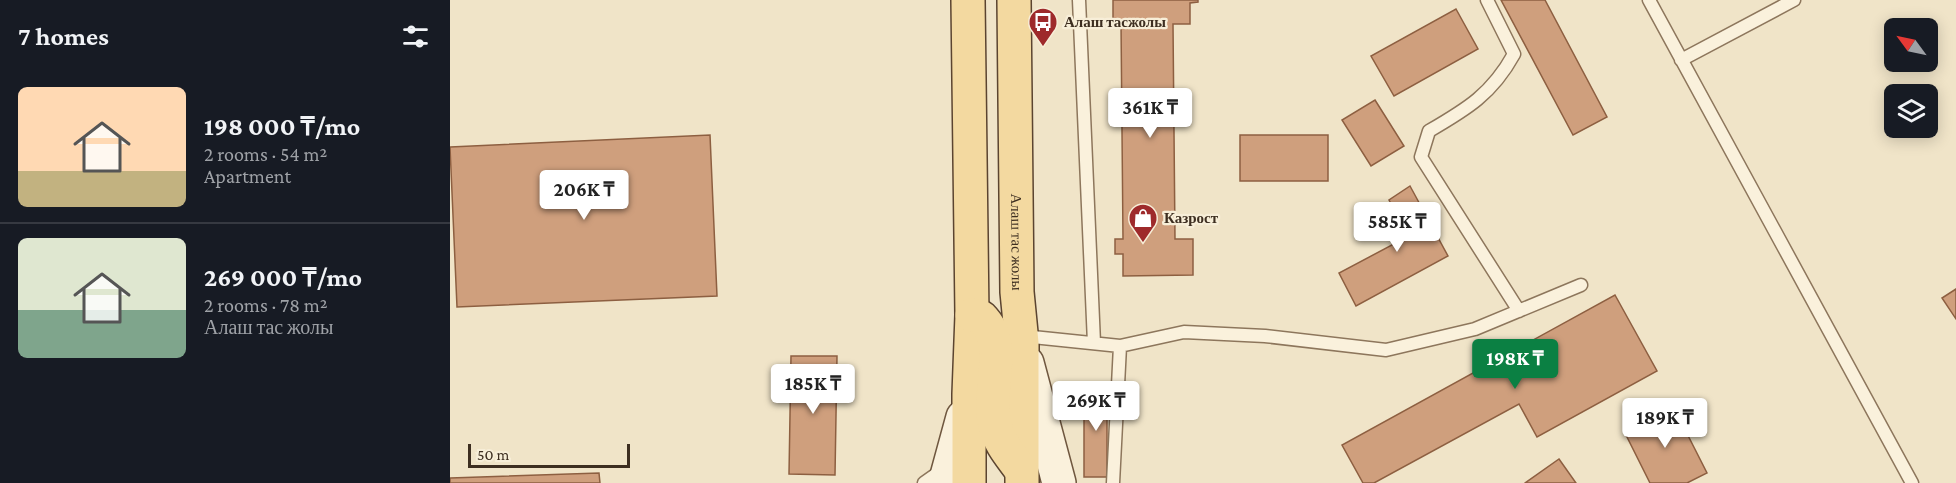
<!DOCTYPE html>
<meta charset="utf-8">
<style>
body{margin:0;font-family:"Crimson Pro",serif;background:#242831;color:#f1f3f6;height:100vh;display:flex;flex-direction:column;font-size:22px;white-space:nowrap}
*{box-sizing:border-box;margin:0}
p{font-size:20px;color:#9ea1a6}
.icon{flex:none;width:33px;height:33px;fill:none;stroke:currentColor;stroke-width:2;stroke-linecap:round;stroke-linejoin:round}
.map{position:relative;flex:1;overflow:hidden}
.side{display:flex;flex-direction:column;background:#171b24;width:450px}
.side>*{flex:none}
.needle{width:39px;rotate:303deg}
.controls{position:absolute;left:1434px;top:18px;display:grid;gap:12px}
.controls a{display:grid;place-items:center;width:54px;height:54px;border-radius:9px;background:#171b24;box-shadow:0 3px 15px #0003;font-size:30px}
.scale{position:absolute;left:18px;bottom:15px;width:162px;box-sizing:border-box;padding-left:6px;border:3px solid #3d2e20;border-top:0;font-size:16px;line-height:21px;white-space:nowrap;color:#3d2e20;-webkit-text-stroke:4px #f7eed8;paint-order:stroke}
.price{position:absolute;translate:-50% -51px;padding:0 14px;border-radius:6px;background:#fff;color:#222;font-size:20px;line-height:39px;filter:drop-shadow(0 2px 3px #0008)}
.price::after{content:'';position:absolute;left:50%;top:36px;width:18px;height:14px;margin-left:-9px;background:inherit;clip-path:polygon(0 0,100% 0,50% 100%)}
.price.current{background:#0b8043;color:#fff}
ul{padding:0;list-style:none}
li{display:flex;align-items:center;gap:18px;height:150px;padding:0 18px}
li+li{border-top:2px solid #363941}
li span{display:grid;place-items:center;flex:none;width:168px;height:120px;border-radius:9px;color:#555}
li>.icon{margin-inline-start:auto}
span .icon{width:72px;height:72px;fill:#fffc;stroke-width:1}
li b{font-size:26px}
h2{display:flex;justify-content:space-between;align-items:center;height:72px;padding:0 18px;font-size:26px}
main{display:flex;flex:1;min-height:0}
.map>svg:first-child{display:block}
</style>
<main>
<section class="side">
<h2>7 homes<svg class="icon" aria-label="filters" viewBox="0 0 24 24"><path d="M4 7h16M4 17h16"/><circle cx="9" cy="7" r="2"/><circle cx="15" cy="17" r="2"/></svg></h2>
<ul>
<li><span style="background:linear-gradient(#ffd9b3 70%,#c2b280 0)"><svg class="icon" aria-label="home" viewBox="0 0 24 24"><path d="M3 11l9-7 9 7M6 9v11h12V9"/></svg></span><div><b>198 000 ₸/mo</b><p>2 rooms · 54 m²</p><p>Apartment</p></div></li>
<li><span style="background:linear-gradient(#dfe7d0 60%,#7fa58c 0)"><svg class="icon" aria-label="home" viewBox="0 0 24 24"><path d="M3 11l9-7 9 7M6 9v11h12V9"/></svg></span><div><b>269 000 ₸/mo</b><p>2 rooms · 78 m²</p><p>Алаш тас жолы</p></div></li>
</ul>
</section>
<div class="map">
<svg width="1506" height="483" viewBox="0 0 1506 483">
<rect width="100%" height="100%" fill="#f0e4c8"/>
<!-- building -->
<path fill="#cf9f7d" stroke="#8d5f41" stroke-width="1.5" d="M663,0H748V2L740,3V24H723L725,239H743V275L673,276V254H665V239H673L671,23H663Z
M1051,0H1095L1157,117L1123,135Z
M1006,9L1028,49L944,96L921,56Z
M925,100L954,146L921,166L892,120Z
M260,135L267,296L7,307L0,147Z
M790,135H878V181H790Z
M960,186L998,256L906,306L889,273L959,236L939,200Z
M1506,289V319L1492,298Z
M1165,295L1207,371L1087,437L1069,404L924,483H913L892,445Z
M341,356H387L385,475L339,474Z
M657,387V477H634V388Z
M1223,406L1257,473L1237,483H1200L1174,431Z
M1109,459L1126,483H1075Z
M149,473L150,483H0V478Z"/>
<g fill="none" stroke-linecap="round" stroke-linejoin="round">
<!-- lane casing -->
<g stroke="#8d765c" stroke-width="15">
<path id="lane" d="M629,0L644,343
M1037,0L1064,54C1042,94 1017,109 979,131L971,157L1069,311
M1199,0L1462,483
M1231,60L1344,0
M573,336L670,346L734,332L815,336L936,350L1025,329L1131,285
M474,483L491,471
M663,483L670,346"/>
</g>
<!-- secondary casing -->
<g stroke="#6f573f" stroke-width="36">
<path id="secondary" d="M577,363L609,483
M495,483L513,417"/>
</g>
<!-- primary casing -->
<g stroke="#5b4430" stroke-width="36">
<g id="primary">
<path d="M518,0L522,315L519,394V483"/>
<path id="s1" d="M564,0L567,292L572,343V483"/>
<path d="M522,315L531,317C560,346 536,389 545,425C549,443 561,456 571,470"/>
</g>
</g>
<!-- lane -->
<use href="#lane" stroke="#faf1dc" stroke-width="12"/>
<!-- secondary -->
<use href="#secondary" stroke="#faf1dc" stroke-width="33"/>
<!-- primary -->
<use href="#primary" stroke="#f3d9a0" stroke-width="33"/>
</g>
<!-- icons -->
<defs>
<g id="bus-pin" transform="scale(1.5)"><path d="M0 17L-7.5 6A9.5 9.5 0 1 1 7.5 6Z" fill="#9e2a2b" stroke="#f7eed8"/><path d="M-5-6H5V4H4V6H2V4H-2V6H-4V4H-5ZM-3.5-4V0h7V-4ZM-3.5 1.2v1.5H-2V1.2ZM2 1.2v1.5H3.5V1.2Z" fill="#fff"/></g>
<g id="shop-pin" transform="scale(1.5)"><path d="M0 17L-7.5 6A9.5 9.5 0 1 1 7.5 6Z" fill="#9e2a2b" stroke="#f7eed8"/><path d="M-5-2.5h2.3a2.7 3.5 0 0 1 5.4 0H5L5.5 6h-11ZM-1.5-2.5h3a1.5 2.3 0 0 0-3 0Z" fill="#fff"/></g>
</defs>
<g fill-rule="evenodd">
<use href="#bus-pin" x="593" y="22"/>
<use href="#shop-pin" x="693" y="218"/>
</g>
<g text-anchor="middle" stroke-width="4.5" stroke-linejoin="round" paint-order="stroke">
<!-- poi labels -->
<g font-size="15" font-weight="bold" fill="#3d2e20" stroke="#f7eed8" text-anchor="start">
<text x="614" y="27">Алаш тасжолы</text>
<text x="714" y="223">Казрост</text>
</g>
<!-- street labels -->
<g font-size="15" fill="#3d2e20" stroke="#f7eed8">
<text dy="5" stroke="none"><textPath href="#s1" startOffset="242">Алаш тас жолы</textPath></text>
</g>
</g>
</svg>
<div class="controls">
<a><svg class="needle" viewBox="-14 -14 28 28"><path d="M0-13l5 13h-10z" fill="#e53935"/><path d="M0 13l5-13h-10z" fill="#9ea1a6"/></svg></a>
<a><svg class="icon" aria-label="layers" viewBox="0 0 24 24"><path d="M12 4l9 5-9 5-9-5zM3 14l9 5 9-5"/></svg></a>
</div>
<div class="scale">50 m</div>
<b class="price" style="left:700px;top:139px">361K ₸</b>
<b class="price" style="left:134px;top:221px">206K ₸</b>
<b class="price" style="left:947px;top:253px">585K ₸</b>
<b class="price current" style="left:1065px;top:390px">198K ₸</b>
<b class="price" style="left:363px;top:415px">185K ₸</b>
<b class="price" style="left:646px;top:432px">269K ₸</b>
<b class="price" style="left:1215px;top:449px">189K ₸</b>
</div>
</main>
